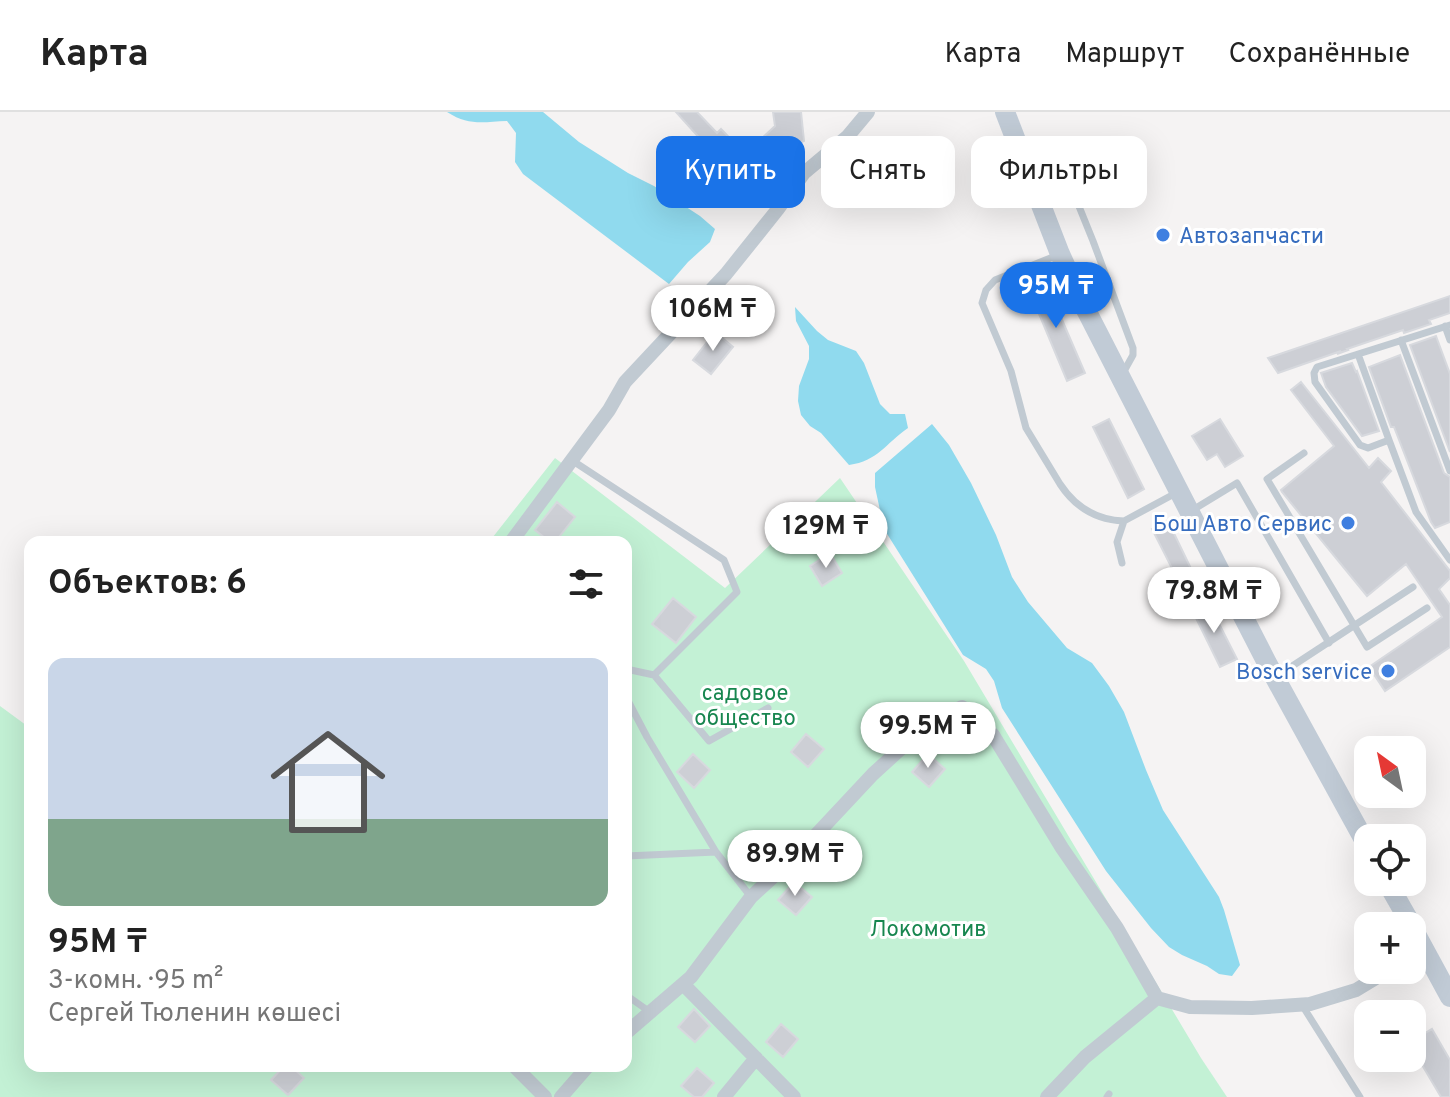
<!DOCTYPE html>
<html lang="ru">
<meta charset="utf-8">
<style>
body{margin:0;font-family:Overpass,sans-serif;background:#f6f6f6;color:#222;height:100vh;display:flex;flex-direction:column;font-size:30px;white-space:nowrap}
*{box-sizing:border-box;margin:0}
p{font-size:26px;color:#767676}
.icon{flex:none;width:44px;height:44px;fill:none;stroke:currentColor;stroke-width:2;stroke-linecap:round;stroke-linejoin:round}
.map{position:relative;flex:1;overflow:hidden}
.side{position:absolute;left:24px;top:424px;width:608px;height:536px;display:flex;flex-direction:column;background:#fff;border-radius:16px;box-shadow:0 8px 32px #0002}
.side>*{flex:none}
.top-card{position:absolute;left:656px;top:24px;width:674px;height:72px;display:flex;gap:16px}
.needle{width:52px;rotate:327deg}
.buttons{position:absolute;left:1354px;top:624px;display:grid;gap:16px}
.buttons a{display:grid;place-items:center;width:72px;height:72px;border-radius:16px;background:#fff;box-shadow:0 8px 32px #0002;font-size:40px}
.price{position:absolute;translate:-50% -68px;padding:0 18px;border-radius:28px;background:#fff;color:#222;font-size:26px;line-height:52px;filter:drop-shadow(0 2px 4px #0008)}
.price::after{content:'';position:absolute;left:50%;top:48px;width:24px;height:18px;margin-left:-12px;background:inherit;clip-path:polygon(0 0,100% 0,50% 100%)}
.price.active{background:#1a73e8;color:#fff}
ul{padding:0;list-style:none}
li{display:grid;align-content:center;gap:16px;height:424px;padding:0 24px}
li+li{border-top:2px solid #e0e0e0}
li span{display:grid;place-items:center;height:248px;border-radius:16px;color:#555}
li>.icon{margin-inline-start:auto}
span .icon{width:144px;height:144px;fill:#fffc;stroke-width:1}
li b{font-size:34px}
h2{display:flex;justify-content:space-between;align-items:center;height:96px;padding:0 24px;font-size:34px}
.chip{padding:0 28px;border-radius:16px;background:#fff;box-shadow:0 8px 32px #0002;font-size:28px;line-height:72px}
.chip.active{background:#1a73e8;color:#fff}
header{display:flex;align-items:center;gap:48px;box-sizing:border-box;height:112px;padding:0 40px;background:#fff;border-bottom:2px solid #e0e0e0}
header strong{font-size:38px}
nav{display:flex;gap:44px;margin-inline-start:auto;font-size:28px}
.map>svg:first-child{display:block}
</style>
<header>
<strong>Карта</strong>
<nav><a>Карта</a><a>Маршрут</a><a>Сохранённые</a></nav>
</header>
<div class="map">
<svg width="1450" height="985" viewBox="0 0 1450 985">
<rect width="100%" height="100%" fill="#f5f3f3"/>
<!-- green -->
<path fill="#c3f1d5" d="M555,346L725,476L840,366L964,549L1201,946L1227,985H0V594L30,616V954H626V430H489Z"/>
<!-- water -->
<path fill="#90daee" d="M447,0H543L579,30L628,61L654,74L700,104L715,117L710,130L688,150L669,172L523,62L515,50L516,21L507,9C482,10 469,14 447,0Z
M795,195L817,219L828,228L856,239L864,251L880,292L890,302H905L908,316C885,332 878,349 849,353L821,321L810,314L801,303L798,289L799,274L809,247V234L796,209Z
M932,312L949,333L971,371L996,423L1012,465L1028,490L1067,536L1092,551L1109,574L1124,600L1146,658L1163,698L1219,785L1224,798L1240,853L1232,864L1219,862L1207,854L1182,843L1169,835L1151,816L1106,759L1002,596L994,569L986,557L963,543L884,417L875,375V361Z"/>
<!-- building -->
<path fill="#cdcfd5" stroke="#d7d9de" stroke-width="2" d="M676,0H697L717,21L721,17L745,42L775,14L773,0H801L804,29L794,34L750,74L707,28L704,31Z
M1044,166L1085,261L1067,269L1027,173Z
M1450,184V201L1429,208L1431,212L1404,221L1403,218L1347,237L1348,238L1337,242L1341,239L1278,261L1268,246Z
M715,220L733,235L711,262L693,248Z
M1436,224L1450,262V340L1410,233Z
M1400,243L1444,361L1450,365V410L1435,416L1431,410L1394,315H1391L1369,255Z
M1352,251L1356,260L1357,259L1379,319L1362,324L1326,275L1321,261Z
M1301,270L1369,356L1378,346L1391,359L1381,370L1450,459V466L1439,477L1450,493V535L1385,579L1369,555L1442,505L1406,452L1367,484L1282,380L1281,378L1334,334L1291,278Z
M1109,307L1144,377L1128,386L1093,315Z
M1220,307L1243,344L1225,355L1217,342L1207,348L1192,324Z
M557,390L575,405L555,430H550L535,418Z
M1168,409L1198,471L1183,478L1152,417Z
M830,441L842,461L822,474L810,454Z
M673,486L696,505L676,531L652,512Z
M1208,490L1237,547L1220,555L1192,498Z
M806,622L824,637L808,655L791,640Z
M693,642L710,658L694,676L677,660Z
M928,642L945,657L929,675L912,660Z
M794,770L812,785L796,803L778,788Z
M694,897L710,914L695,930L678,915Z
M781,912L798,927L783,945L766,930Z
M1432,917L1450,948V985H1441L1412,936V929Z
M284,954H291L304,966L288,983L271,968Z
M697,956L714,971L702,985H694L681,974Z"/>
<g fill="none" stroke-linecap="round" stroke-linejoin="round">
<!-- lane -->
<path stroke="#c1cad2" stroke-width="7" d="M1020,31L1044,30L1055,35L1093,129L1133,236V243L1123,261
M1058,143L995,168L986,178L982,191L1011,259L1026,316L1060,372C1075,395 1097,408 1124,409
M1450,213L1317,255L1314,261L1315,270L1360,333L1368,336L1389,328L1416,400L1450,448
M1445,214L1450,228
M1401,228L1450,359
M1358,242L1389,328
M1304,341L1267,367L1367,535L1427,496
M573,349L724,448L737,480L654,563L626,557
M1191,399L1237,371L1329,531
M1122,451L1117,430L1124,409L1176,381
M654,563L709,629L768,596
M1277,564L1413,475
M626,585L647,625L716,740
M626,744L716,740L751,785
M626,883L650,900
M1302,893L1360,985
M1107,985L1109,982"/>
<!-- street -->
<path stroke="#c1cad2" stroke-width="14" d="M511,430L609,298L625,270L726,162L778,97L804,61L848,24L868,0
M683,872L794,985
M626,921L691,865L751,785L800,740L873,662L929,611L962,595L993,623L1062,736L1117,816L1157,886L1190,895L1252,896L1310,892L1356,878L1389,858
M514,954L545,985
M561,985L588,954
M724,985L756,946
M1047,985L1085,945L1157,886"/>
<!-- secondary -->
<path stroke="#c1cbd6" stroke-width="20" d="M1005,0L1060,142L1082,190L1267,551L1368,735
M1387,770L1412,814
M1412,815L1450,885"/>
</g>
<!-- markers -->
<g fill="#3f7fe0" stroke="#fff" stroke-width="3">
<circle cx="1163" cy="123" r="8"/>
<circle cx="1348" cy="411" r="8"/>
<circle cx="1388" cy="559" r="8"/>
</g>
<g text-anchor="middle" stroke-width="6" stroke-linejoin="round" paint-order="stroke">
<!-- shop labels -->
<g font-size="22" fill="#366cbe" stroke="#fff" text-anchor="end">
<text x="1179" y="131" text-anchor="start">Автозапчасти</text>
<text x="1332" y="419">Бош Авто Сервис</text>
<text x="1372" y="567">Bosch service</text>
</g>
<!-- park labels -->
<g font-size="22" fill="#17864f" stroke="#fff">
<text x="745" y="588">садовое<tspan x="745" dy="25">общество</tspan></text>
<text x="928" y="824">Локомотив</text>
</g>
</g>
</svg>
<div class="buttons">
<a><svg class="needle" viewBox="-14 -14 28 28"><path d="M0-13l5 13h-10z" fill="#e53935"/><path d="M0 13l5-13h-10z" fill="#767676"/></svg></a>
<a><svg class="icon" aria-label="locate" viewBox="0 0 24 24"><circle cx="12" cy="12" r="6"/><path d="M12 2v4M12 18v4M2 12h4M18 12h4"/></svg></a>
<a>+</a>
<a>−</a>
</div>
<b class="price active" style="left:1056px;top:218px">95M ₸</b>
<b class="price" style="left:713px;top:241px">106M ₸</b>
<b class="price" style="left:826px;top:458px">129M ₸</b>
<b class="price" style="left:1214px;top:523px">79.8M ₸</b>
<b class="price" style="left:928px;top:658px">99.5M ₸</b>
<b class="price" style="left:795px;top:786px">89.9M ₸</b>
<div class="top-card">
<a class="chip active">Купить</a>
<a class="chip">Снять</a>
<a class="chip">Фильтры</a>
</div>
<section class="side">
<h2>Объектов: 6<svg class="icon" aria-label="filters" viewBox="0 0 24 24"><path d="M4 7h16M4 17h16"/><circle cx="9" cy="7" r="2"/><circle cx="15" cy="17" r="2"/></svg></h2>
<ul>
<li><span style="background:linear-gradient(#c9d6e8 65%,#7fa58c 0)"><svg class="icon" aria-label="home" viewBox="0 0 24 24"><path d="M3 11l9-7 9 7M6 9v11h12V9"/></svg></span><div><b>95M ₸</b><p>3-комн. · 95 m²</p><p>Сергей Тюленин көшесі</p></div></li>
</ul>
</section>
</div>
